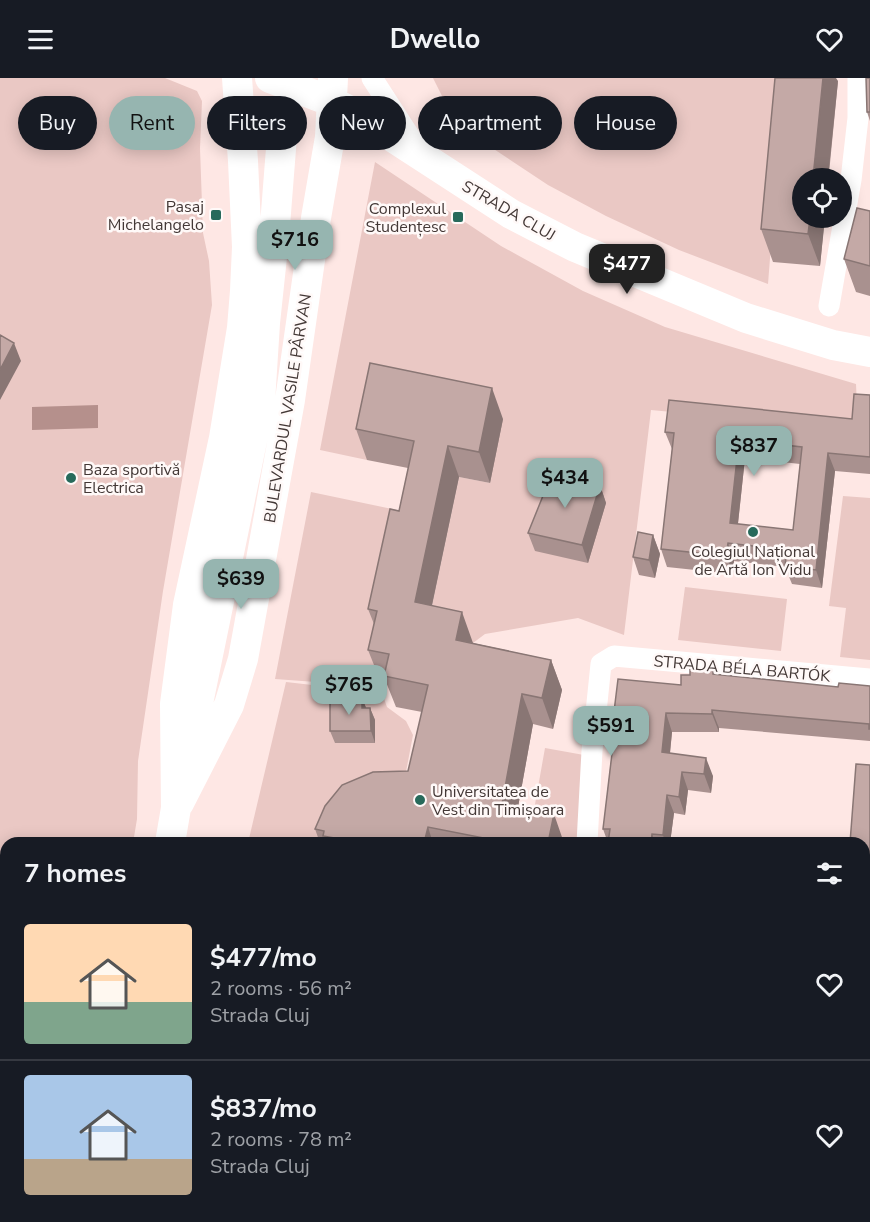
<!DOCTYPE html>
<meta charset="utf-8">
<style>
body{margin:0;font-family:"Nunito Sans",sans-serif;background:#20242c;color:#f1f3f6;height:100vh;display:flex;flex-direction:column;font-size:22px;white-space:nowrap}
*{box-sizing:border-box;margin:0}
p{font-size:20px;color:#9ea1a6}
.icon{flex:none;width:33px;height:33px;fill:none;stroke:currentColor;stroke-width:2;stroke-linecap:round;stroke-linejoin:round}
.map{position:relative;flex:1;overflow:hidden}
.panel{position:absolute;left:0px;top:759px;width:870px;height:386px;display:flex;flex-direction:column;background:#171b24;border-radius:18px 18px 0 0;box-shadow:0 3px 15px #0003}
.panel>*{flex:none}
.guide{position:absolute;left:18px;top:18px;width:834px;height:54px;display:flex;gap:12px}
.buttons{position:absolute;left:792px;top:90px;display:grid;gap:12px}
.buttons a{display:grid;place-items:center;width:60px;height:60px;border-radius:50%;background:#171b24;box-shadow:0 3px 15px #0003;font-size:30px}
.price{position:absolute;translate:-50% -51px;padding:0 14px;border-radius:12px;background:#96b5b0;color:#111;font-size:20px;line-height:39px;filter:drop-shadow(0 2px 3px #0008)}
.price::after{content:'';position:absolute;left:50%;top:36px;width:18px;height:14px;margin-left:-9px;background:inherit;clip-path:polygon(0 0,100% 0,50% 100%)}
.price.selected{background:#222;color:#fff}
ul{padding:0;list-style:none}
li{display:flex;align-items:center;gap:18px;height:150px;padding:0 24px}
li+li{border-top:2px solid #363941}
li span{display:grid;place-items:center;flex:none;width:168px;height:120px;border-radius:6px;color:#555}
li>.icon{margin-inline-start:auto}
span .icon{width:72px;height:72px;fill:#fffc;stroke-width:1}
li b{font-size:26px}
h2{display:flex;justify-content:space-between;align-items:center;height:72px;padding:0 24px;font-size:26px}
.pill{padding:0 21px;border-radius:27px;background:#171b24;box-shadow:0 3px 15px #0003;font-size:21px;line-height:54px}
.pill.selected{background:#96b5b0;color:#111}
header{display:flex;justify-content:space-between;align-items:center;height:78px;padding:0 24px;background:#171b24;font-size:27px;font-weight:700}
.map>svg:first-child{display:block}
</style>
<header><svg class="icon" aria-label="menu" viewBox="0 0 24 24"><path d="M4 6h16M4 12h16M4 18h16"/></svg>Dwello<svg class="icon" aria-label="heart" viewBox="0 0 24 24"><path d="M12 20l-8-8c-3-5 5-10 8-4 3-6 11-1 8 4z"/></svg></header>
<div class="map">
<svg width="870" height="1144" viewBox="0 0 870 1144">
<rect width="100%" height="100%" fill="#fee7e4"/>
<!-- green -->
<path fill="#eac8c4" d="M0,0H165L197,13L202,23L200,70L203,155L209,183L212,227L163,513L138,683L137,741L133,765H6V893H0Z
M433,0H784L768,206L679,172L606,138L548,107L456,46Z
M375,84L501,168L583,213L665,249L856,306L857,329L851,351L651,332L624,557L578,540L485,556L473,565L422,576L459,399L490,405L382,315L367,382L320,372Z
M311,414L416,436L401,462L370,608L275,601Z
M843,418L870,420V582L840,579L846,530L829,528Z
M685,509L787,521L781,573L678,562Z
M286,604L382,615L387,629L406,643L413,657L405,699L321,765H248Z
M545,670L584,677L579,765H556L529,760Z
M239,1139H325L323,1144H237Z
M467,1139H522L519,1144H466Z"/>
<!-- water -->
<path fill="#b5908c" d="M98,327V350L32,352V329Z"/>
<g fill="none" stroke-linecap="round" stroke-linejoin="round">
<!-- secondary-tunnel -->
<path stroke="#d9c4c1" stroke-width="30" stroke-dasharray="30 15" stroke-linecap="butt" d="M282,58V0"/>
<!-- street -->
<path stroke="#fff" stroke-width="21" d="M372,0L419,73
M829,228L851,102L858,40V0
M587,765L592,673L601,586L614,578L870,601
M529,1144L532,1138"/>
<!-- secondary -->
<path stroke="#fff" stroke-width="30" d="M270,0L330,23L360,38L511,136L575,169L746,240L833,267L870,274
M188,674L260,324L265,245L274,160L282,58
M179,725L229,627L243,581L290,322L316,140L330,59L333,0
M170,765L176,730L175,626L188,527L224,360L242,250L245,213L247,169L243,83L237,0
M78,1144L80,1138"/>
</g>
<!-- wall -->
<path fill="#a9918f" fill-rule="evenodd" d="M870,0V43L867,34Z
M838,3L820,188L773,184L761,151Z
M870,133V218L856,214L844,181Z
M870,317V396L835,393L822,510L792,506L785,489L734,483L733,496L667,489L661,471L672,371L665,354L852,341ZM745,380L800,386L793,452L738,446Z
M503,341L490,405L459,399L432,528L473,565L551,582L562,612L553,651L533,646L518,729L564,765H320L315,751L408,693L422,634L396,629L386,604L380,602L368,572L374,546L368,531L399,433L408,390L367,382L356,351Z
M600,407L606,425L588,485L535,473L528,455Z
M653,457L660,476L655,500L639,497L633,479Z
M715,596L838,609L870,608V663L719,650V654H672L670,676L713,698L711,715L688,712L685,737L674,735L670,765H608L603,751L615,648L613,642L681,607Z
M362,620L366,630H370L375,642V665H335L330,653Z
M870,687V994L864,993V765Z
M0,884H6V915H0Z
M313,1138H467L466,1144H312Z
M671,1138H864L870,1144H692L671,1140Z"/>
<!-- shaded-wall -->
<path fill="#897674" d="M823,0H836L838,3L828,100H813Z
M810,140H825L820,188L808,156Z
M14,265L21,283L0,322V292Z
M492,310L503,341L490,405L479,374Z
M739,362L745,380L736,463L730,445Z
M448,368L459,399L426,555L415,524Z
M828,375L835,393L822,510L816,492Z
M600,407L606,425L588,485L582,467Z
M653,457L660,476L655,500L649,482Z
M728,465L734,483L733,496L726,478Z
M462,534L473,565L456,562Z
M551,582L562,612L553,651L542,620Z
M522,616L533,646L513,757L502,726Z
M362,620L367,632L362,630Z
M370,630L375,642V665L371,653Z
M712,632L719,650V654L712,636Z
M666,635L672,654L668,693L662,674Z
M706,680L713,698L711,715L704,696Z
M682,694L688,712L685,737L679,719Z
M667,717L674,735L670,765H665L663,757Z
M554,736L564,765H548Z
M428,749L433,765H424Z
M652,756L655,765H651Z
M870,933V988L866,976Z
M6,1034V1072L0,1061Z
M870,1120V1144H864Z
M18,1138H27L26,1144H17Z
M378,1138H385L387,1144H377Z
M450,1138H467L466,1144H449Z"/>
<!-- building -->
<path fill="#c4a9a6" stroke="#897674" stroke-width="1.5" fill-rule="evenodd" d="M775,0H823L813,100H802V140H810L808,156L761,151Z
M866,0H870V34H867Z
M857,130L870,133V188L844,181Z
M0,257L14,265L0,292Z
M370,285L492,310L479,374L448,368L415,524L462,534L456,562L551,582L542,620L522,616L502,726L554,736L548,765H509L428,749L424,765H334L335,760L323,758L324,753L315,751L325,728L342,707L373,694L408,693L428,607L384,598L389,576L368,572L377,533L368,531L390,431L399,433L414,363L356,351Z
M854,316L870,317V379L828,375L816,492L785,488L787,472L728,465L726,478L661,471L674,355L665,354L669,322L852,341ZM739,362L802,369L793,452L730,445Z
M553,393L600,407L582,467L528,455Z
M638,454L653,457L649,482L633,479Z
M690,590L713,591V596L838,609L839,605L870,608V651H869V646L712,632V636L666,635L662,674L706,680L704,696L682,694L679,719L667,717L663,757L652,756L651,765H608L610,751H603L616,642H613L618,601L681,607V597H690Z
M362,620V630H370L371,653H330V621Z
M856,686L870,687V888L868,901H870V933L866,976H864V765H850Z
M0,884H6V903H0Z
M5,969L6,1034L0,1061L6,1062V1138H18L17,1144H0V992H1Z
M864,1099L870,1100V1120L864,1144H842L815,1138H864Z
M313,1138H378L377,1144H312Z
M432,1138H450L449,1144H431Z
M259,1140L281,1144H258Z"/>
<!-- markers -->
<g fill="#276a5b" stroke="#fff9f8" stroke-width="2">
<rect x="210" y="131" width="12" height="12" rx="3"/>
<rect x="452" y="133" width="12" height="12" rx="3"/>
<circle cx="71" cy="400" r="6"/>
<circle cx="753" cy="454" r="6"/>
<circle cx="420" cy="722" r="6"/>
</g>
<g text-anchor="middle" stroke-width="5" stroke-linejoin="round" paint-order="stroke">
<!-- poi labels -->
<g font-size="16" fill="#433836" stroke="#fff9f8" text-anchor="end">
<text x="204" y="134">Pasaj<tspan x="204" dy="18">Michelangelo</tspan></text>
<text x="446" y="136">Complexul<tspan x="446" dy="18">Studențesc</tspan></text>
<text x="83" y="397" text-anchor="start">Baza sportivă<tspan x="83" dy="18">Electrica</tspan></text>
<text x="753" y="479" text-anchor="middle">Colegiul Național<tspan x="753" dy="18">de Artă Ion Vidu</tspan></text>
<text x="432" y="719" text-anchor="start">Universitatea de<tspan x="432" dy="18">Vest din Timișoara</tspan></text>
</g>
<!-- street labels -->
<g font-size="16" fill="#433836" stroke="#fff9f8">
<text transform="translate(509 132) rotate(30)" y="6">STRADA CLUJ</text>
<text transform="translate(287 330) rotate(-81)" y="6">BULEVARDUL VASILE PÂRVAN</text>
<text transform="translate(742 590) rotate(5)" y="6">STRADA BÉLA BARTÓK</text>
</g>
</g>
</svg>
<div class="buttons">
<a><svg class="icon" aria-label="locate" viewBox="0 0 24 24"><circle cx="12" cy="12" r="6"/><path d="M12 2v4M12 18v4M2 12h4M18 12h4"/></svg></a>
</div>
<b class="price" style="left:295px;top:193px">$716</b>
<b class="price selected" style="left:627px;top:217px">$477</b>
<b class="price" style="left:754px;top:399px">$837</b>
<b class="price" style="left:565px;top:431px">$434</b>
<b class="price" style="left:241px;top:532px">$639</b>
<b class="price" style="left:349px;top:638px">$765</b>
<b class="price" style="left:611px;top:679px">$591</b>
<div class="guide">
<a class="pill">Buy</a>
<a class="pill selected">Rent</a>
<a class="pill">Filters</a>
<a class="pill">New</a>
<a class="pill">Apartment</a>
<a class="pill">House</a>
</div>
<section class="panel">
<h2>7 homes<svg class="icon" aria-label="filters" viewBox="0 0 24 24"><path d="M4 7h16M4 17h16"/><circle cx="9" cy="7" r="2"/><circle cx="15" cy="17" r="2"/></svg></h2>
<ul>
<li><span style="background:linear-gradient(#ffd9b3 65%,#7fa58c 0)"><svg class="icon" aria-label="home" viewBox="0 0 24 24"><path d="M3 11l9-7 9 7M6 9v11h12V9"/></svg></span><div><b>$477/mo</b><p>2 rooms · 56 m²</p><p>Strada Cluj</p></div><svg class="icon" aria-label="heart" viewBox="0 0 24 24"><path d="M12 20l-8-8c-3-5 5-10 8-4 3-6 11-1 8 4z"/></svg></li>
<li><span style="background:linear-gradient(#a9c7e8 70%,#b9a48a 0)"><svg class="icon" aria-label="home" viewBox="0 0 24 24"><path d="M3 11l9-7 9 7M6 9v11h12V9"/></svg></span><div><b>$837/mo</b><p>2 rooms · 78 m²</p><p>Strada Cluj</p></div><svg class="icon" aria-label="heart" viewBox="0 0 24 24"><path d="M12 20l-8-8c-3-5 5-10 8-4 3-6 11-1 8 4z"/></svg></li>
</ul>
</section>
</div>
